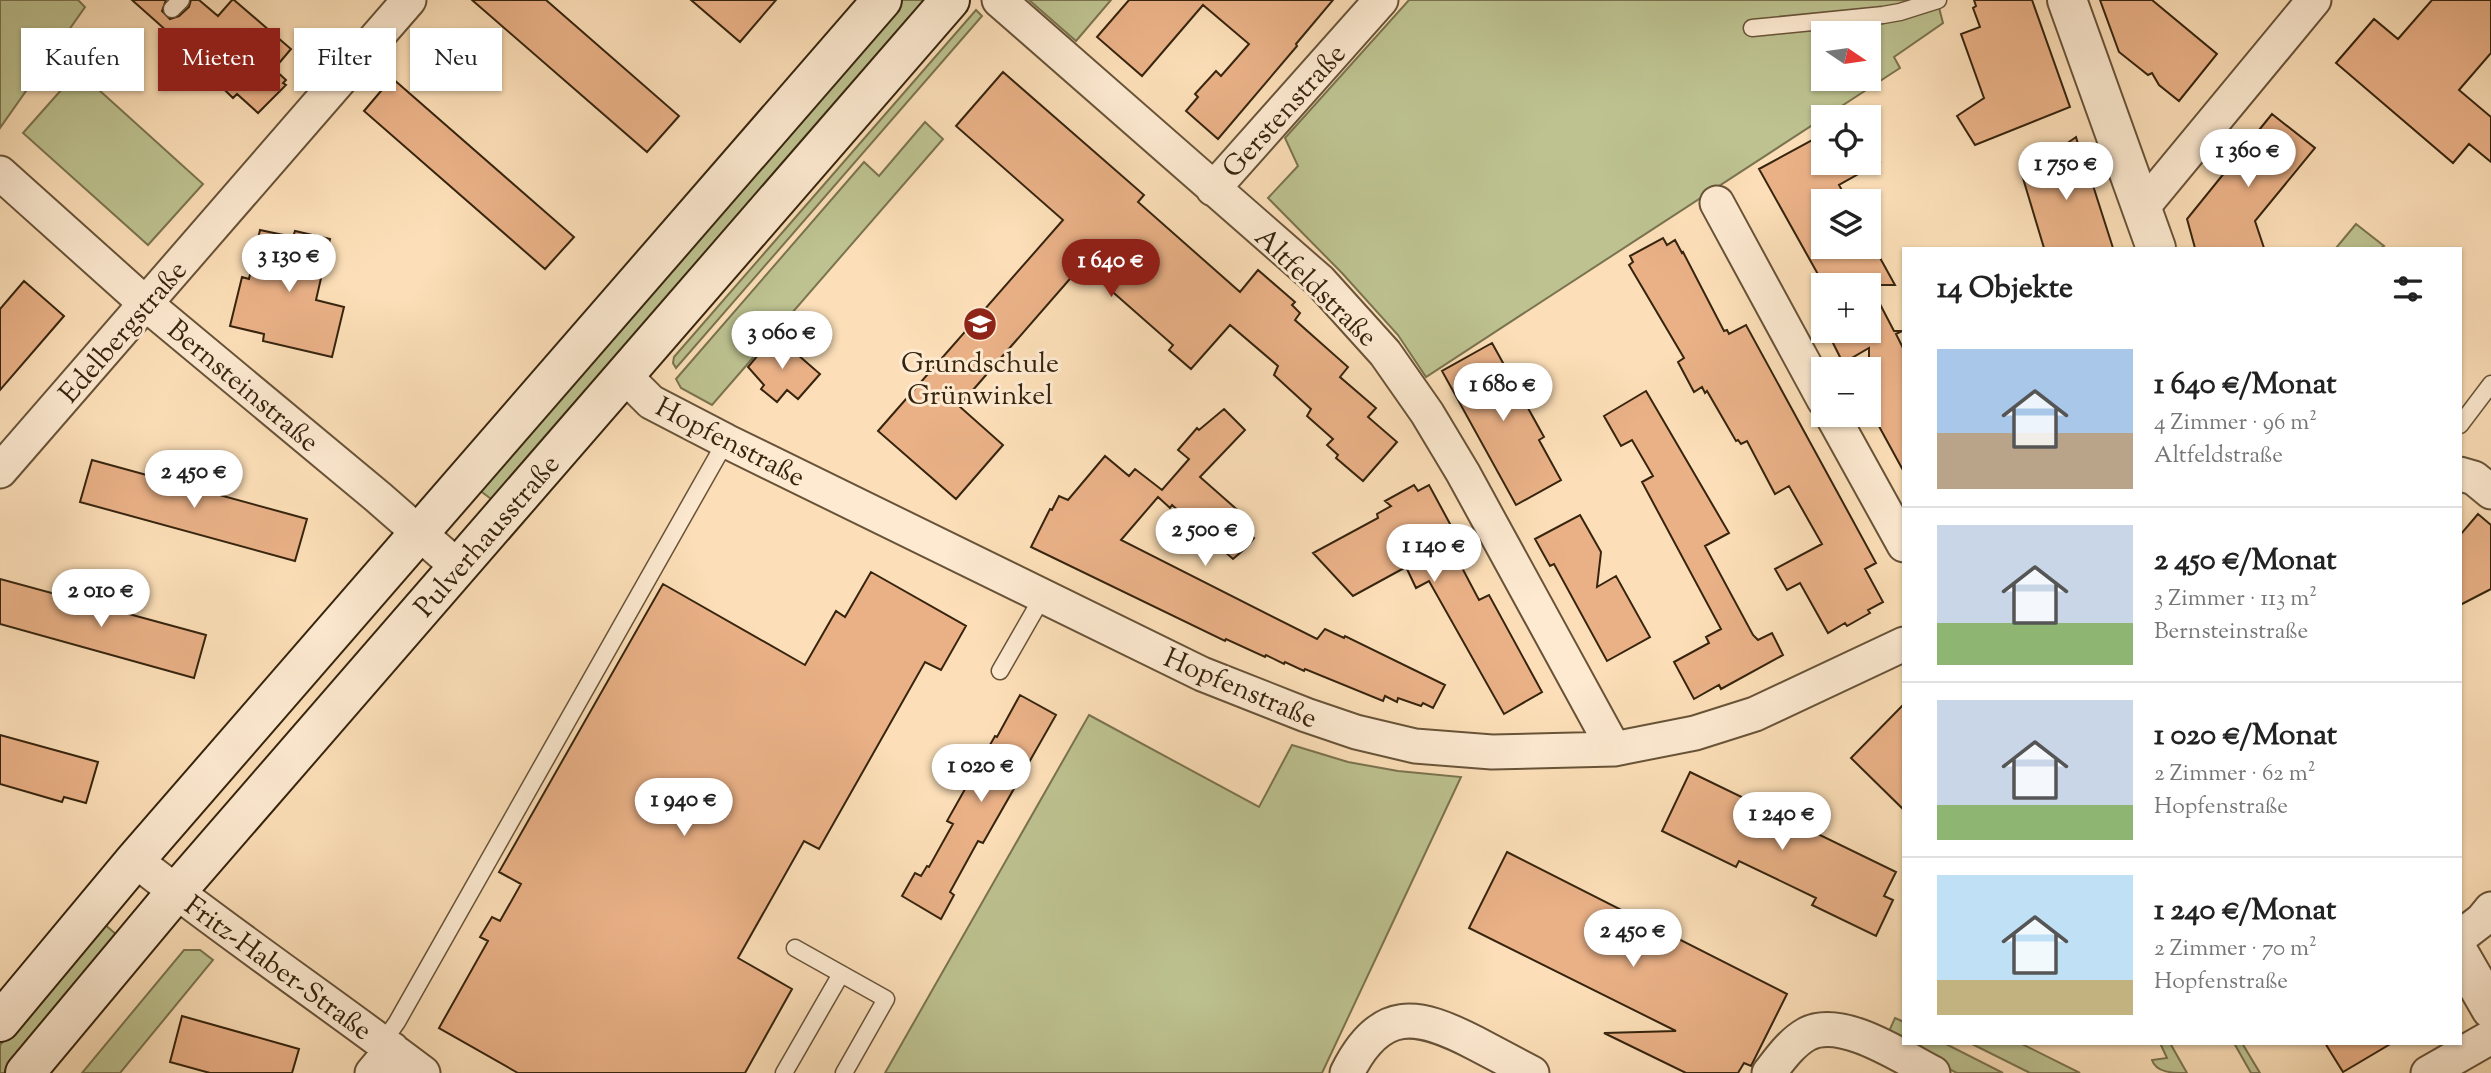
<!DOCTYPE html>
<html lang="de">
<meta charset="utf-8">
<style>
body{margin:0;font-family:"Sorts Mill Goudy",serif;background:#f2f2f2;color:#222;height:100vh;display:flex;flex-direction:column;font-size:26px;white-space:nowrap}
*{box-sizing:border-box;margin:0}
p{font-size:23px;color:#767676}
.icon{flex:none;width:38px;height:38px;fill:none;stroke:currentColor;stroke-width:2;stroke-linecap:round;stroke-linejoin:round}
.map{position:relative;flex:1;overflow:hidden}
.side{position:absolute;left:1902px;top:247px;width:560px;height:798px;display:flex;flex-direction:column;background:#fff;border-radius:0px;box-shadow:0 2px 5px #0004}
.side>*{flex:none}
.top-card{position:absolute;left:21px;top:28px;width:665px;height:63px;display:flex;gap:14px}
.needle{width:46px;rotate:103deg}
.controls{position:absolute;left:1811px;top:21px;display:grid;gap:14px}
.controls a{display:grid;place-items:center;width:70px;height:70px;border-radius:0px;background:#fff;box-shadow:0 2px 5px #0004;font-size:35px}
.price{position:absolute;translate:-50% -60px;padding:0 16px;border-radius:24px;background:#fff;color:#222;font-size:23px;line-height:46px;filter:drop-shadow(0 2px 4px #0008)}
.price::after{content:'';position:absolute;left:50%;top:42px;width:21px;height:16px;margin-left:-10px;background:inherit;clip-path:polygon(0 0,100% 0,50% 100%)}
.price.current{background:#8f2418;color:#fff}
ul{padding:0;list-style:none}
li{display:flex;align-items:center;gap:21px;height:175px;padding:0 35px}
li+li{border-top:2px solid #e0e0e0}
li span{display:grid;place-items:center;flex:none;width:196px;height:140px;border-radius:0px;color:#555}
li>.icon{margin-inline-start:auto}
span .icon{width:84px;height:84px;fill:#fffc;stroke-width:1}
li b{font-size:30px}
h2{display:flex;justify-content:space-between;align-items:center;height:84px;padding:0 35px;font-size:30px}
.tag{padding:0 24px;border-radius:0px;background:#fff;box-shadow:0 2px 5px #0004;font-size:24px;line-height:63px}
.tag.current{background:#8f2418;color:#fff}
.map>svg:first-child{display:block}
</style>
<div class="map">
<svg width="2491" height="1073" viewBox="0 0 2491 1073">
<rect width="100%" height="100%" fill="#fcdfb8"/>
<filter id="stains"><feTurbulence type="fractalNoise" baseFrequency=".00286" numOctaves="4"/><feColorMatrix values="0 0 0 0 .2 0 0 0 0 .09 0 0 0 0 .02 0 0 0 .5 -.17"/></filter>
<radialGradient id="worn" r=".72"><stop offset=".6" stop-color="#630" stop-opacity="0"/><stop offset="1" stop-color="#630" stop-opacity=".3"/></radialGradient>
<!-- green -->
<path fill="#bdc290" stroke="#7a734f" stroke-width="2" fill-rule="evenodd" d="M0,0H78L85,7L0,128Z
M902,0H925L495,502L478,489Z
M1029,0H1111L1076,41Z
M1409,0H1937L1943,23L1894,57L1900,68L1426,377L1398,335L1342,273L1268,198L1298,166L1285,138ZM1824,33H1869V79H1824Z
M976,10L982,16L676,368L673,363L674,357Z
M78,71L203,184L148,245L23,133Z
M925,122L943,139L712,405L681,388L676,379L864,162L879,176Z
M2356,224L2384,246L2381,248H2336Z
M1089,715L1259,807L1292,745L1348,762L1398,771L1461,777L1322,1073H885Z
M102,922L118,936L4,1073H0V1045Z
M184,950H200L213,960L120,1073H82Z
M1895,1018L1904,1022V1043H1944L2003,1073H1957L1893,1041L1890,1029Z
M1970,1043H2020L2080,1073H2030Z
M2160,1043H2170L2187,1073C2173,1073 2156,1073 2152,1060L2167,1058Z
M2234,1043H2242L2260,1073H2251Z"/>
<!-- building -->
<path fill="#eab187" stroke="#36240e" stroke-width="2" d="M132,0H166L162,11L170,19L179,16L189,7L191,0H199L218,16L232,0H234L291,49L274,69L286,80L283,83L286,85L258,113L237,94L233,98L194,60L196,57Z
M472,0H546L679,116L647,152Z
M691,0H776L740,42Z
M1129,0H1333L1296,44L1297,46L1218,139L1186,111L1198,97L1195,94L1216,71L1221,76L1249,44L1203,5L1142,76L1097,37Z
M1974,0H2032L2070,107L1975,145L1957,116L1984,98L1961,34L1980,27L1973,8L1976,6Z
M2100,0H2152L2217,54L2179,101L2159,85L2152,73L2148,75L2119,52Z
M2432,0H2491V53L2459,90L2491,117V162L2469,144L2453,163L2336,63L2374,19L2398,39Z
M1003,72L1144,195L1138,202L1240,292L1258,270L1295,302L1292,305L1300,313L1295,320L1348,367L1340,377L1376,408L1368,417L1397,442L1363,481L1336,458L1338,455L1327,445L1333,439L1307,416L1311,409L1274,375L1278,366L1230,325L1191,369L1169,350L1173,345L1082,265L959,406L1003,445L956,499L878,431L1063,220L956,126Z
M392,78L574,237L545,269L364,111Z
M2272,114L2315,148L2255,221L2264,248H2195L2187,219Z
M2076,137L2086,171L2088,170L2113,248H2044L2022,175Z
M1814,139L1824,156V163H1878L1839,185L1848,201H1824V247H1874L1895,285H1870L1894,331H1902L1896,334L1904,350V472L1869,408V348L1843,363L1827,331H1869V285H1824L1759,169Z
M260,230L293,237L295,231L330,239L316,300L344,307L332,357L263,341L264,334L230,326L242,277L249,279Z
M1663,238L1667,245L1675,240L1682,253L1683,252L1724,331L1727,330L1729,334L1746,325L1876,563L1865,569L1883,602L1868,610L1870,613L1847,626L1845,623L1828,633L1800,583L1787,590L1775,569L1822,544L1789,486L1775,494L1747,441L1741,444L1738,440L1736,441L1707,391L1705,393L1702,387L1694,392L1678,362L1684,358L1629,265L1633,262L1630,256Z
M24,281L64,316L0,390V309Z
M775,335L820,374L798,399L787,390L777,402L761,389L764,385L748,367Z
M1492,343L1544,437L1539,440L1561,480L1516,505L1442,371Z
M1646,391L1729,533L1705,546L1753,635L1758,640L1772,633L1783,655L1721,689L1719,685L1694,699L1674,662L1709,643L1706,637L1721,629L1642,482L1653,476L1632,440L1621,446L1604,416Z
M1224,409L1245,430L1200,477L1250,521L1243,528L1254,538L1247,547L1233,559L1172,505L1170,508L1158,497L1121,540L1317,639L1325,629L1344,638L1345,636L1445,685L1433,708L1423,703L1421,706L1398,698L1397,702L1385,696L1383,701L1305,669L1304,671L1285,662L1284,664L1266,655L1265,657L1226,639L1225,641L1031,547L1050,509L1052,510L1059,496L1068,500L1105,456L1129,476L1135,469L1162,490L1189,459L1178,450L1197,428L1199,430Z
M92,460L307,519L295,561L80,502Z
M1414,485L1418,491L1429,485L1469,559L1460,564L1479,600L1489,595L1542,692L1504,714L1429,581L1416,588L1406,567L1353,596L1313,553L1378,518L1377,514L1391,506L1385,501Z
M2478,514L2491,525V589L2460,605V535Z
M1580,515L1601,552L1597,587L1616,576L1650,637L1607,661L1554,564L1550,566L1535,539Z
M871,572L966,626L941,670L925,662L819,849L804,841L738,958L792,989L745,1073H518L439,1028L488,941L480,937L492,917L500,921L521,884L499,872L663,584L805,665L836,611L845,617Z
M0,579L206,635L194,678L0,624Z
M1020,695L1056,715L983,843L978,841L950,892L954,895L941,919L902,896L915,873L921,876L927,866L929,867L953,824L947,821L995,736L997,737Z
M1904,704V810L1851,758Z
M0,735L98,762L86,803L64,797L62,802L0,784Z
M1690,772L1896,872L1884,896L1893,900L1876,936L1812,905L1816,898L1739,861L1736,867L1662,831Z
M1507,852L1787,994L1751,1066L1744,1063L1738,1073H1686L1604,1033L1676,1031L1469,928Z
M182,1016L299,1049L292,1073H210L170,1062Z
M2325,1043H2392L2343,1072Z"/>
<g fill="none" stroke-linecap="round" stroke-linejoin="round">
<!-- service casing -->
<g stroke="#685338" stroke-width="19">
<path id="service" d="M172,9L181,0
M1752,28L1883,15L1900,12L1938,0
M2460,425L2491,384
M1000,671L1043,596
M795,948L886,999L844,1073
M383,1042L397,1022L726,441
M784,1073L841,974"/>
</g>
<!-- minor casing -->
<g stroke="#685338" stroke-width="37">
<path id="minor" d="M999,0L1320,281L1385,353L1427,413L1463,473L1614,749
M0,173L146,304L378,497L458,567
M1213,189L1381,0
M1717,203L1824,400
M2142,208L2314,0
M624,375L651,402L726,441L1202,674L1306,715L1356,732L1415,746L1492,752L1614,749L1695,733L1755,714L1904,644
M1832,415L1904,545
M0,471L409,0
M2460,474L2474,478L2491,492
M135,860C229,934 328,1001 423,1073
M2460,937L2482,920L2491,909
M372,1073L392,1049
M1347,1073C1380,1006 1417,1013 1475,1043C1494,1053 1513,1063 1532,1073
M1769,1073C1780,1059 1791,1043 1807,1034C1842,1016 1902,1057 1933,1073
M2428,1073L2491,1037"/>
</g>
<!-- tertiary casing -->
<g stroke="#685338" stroke-width="42">
<path id="tertiary" d="M2067,0L2156,248
M2460,955L2491,1009"/>
</g>
<!-- secondary casing -->
<g stroke="#36240e" stroke-width="42">
<path id="secondary" d="M0,1022L135,860L882,0
M25,1073L176,892L950,0"/>
</g>
<!-- service -->
<use href="#service" stroke="#fdead1" stroke-width="16"/>
<!-- minor -->
<use href="#minor" stroke="#fdead1" stroke-width="33"/>
<!-- tertiary -->
<use href="#tertiary" stroke="#fdead1" stroke-width="38"/>
<!-- secondary -->
<use href="#secondary" stroke="#fdead1" stroke-width="38"/>
</g>
<!-- icons -->
<defs>
<g id="school-disc" transform="scale(1.75)"><circle r="9.5" fill="#8f2418" stroke="#fdead1"/><path d="M0-5L7-2L0 1L-7-2ZM-4 1L0 2.5L4 1V4Q0 6-4 4Z" fill="#fff"/></g>
</defs>
<g fill-rule="evenodd">
<use href="#school-disc" x="980" y="324"/>
</g>
<g text-anchor="middle" stroke-width="6" stroke-linejoin="round" paint-order="stroke">
<!-- street labels -->
<g font-size="28" fill="#36240e" stroke="#fdead1">
<text transform="translate(1283 110) rotate(-48)" y="10">Gerstenstraße</text>
<text transform="translate(1317 286) rotate(44)" y="10">Altfeldstraße</text>
<text transform="translate(122 331) rotate(-49)" y="10">Edelbergstraße</text>
<text transform="translate(244 385) rotate(40)" y="10">Bernsteinstraße</text>
<text transform="translate(731 441) rotate(27)" y="10">Hopfenstraße</text>
<text transform="translate(486 535) rotate(-49)" y="10">Pulverhausstraße</text>
<text transform="translate(1241 687) rotate(23)" y="10">Hopfenstraße</text>
<text transform="translate(279 967) rotate(36)" y="10">Fritz-Haber-Straße</text>
</g>
<!-- poi labels -->
<g font-size="28" fill="#36240e" stroke="#fdead1">
<text x="980" y="372">Grundschule<tspan x="980" dy="32">Grünwinkel</tspan></text>
</g>
</g>
<rect width="100%" height="100%" filter="url(#stains)"/>
<rect width="100%" height="100%" fill="url(#worn)"/>
</svg>
<div class="controls">
<a><svg class="needle" viewBox="-14 -14 28 28"><path d="M0-13l5 13h-10z" fill="#e53935"/><path d="M0 13l5-13h-10z" fill="#767676"/></svg></a>
<a><svg class="icon" aria-label="locate" viewBox="0 0 24 24"><circle cx="12" cy="12" r="6"/><path d="M12 2v4M12 18v4M2 12h4M18 12h4"/></svg></a>
<a><svg class="icon" aria-label="layers" viewBox="0 0 24 24"><path d="M12 4l9 5-9 5-9-5zM3 14l9 5 9-5"/></svg></a>
<a>+</a>
<a>−</a>
</div>
<b class="price" style="left:2248px;top:189px">1 360 €</b>
<b class="price" style="left:2066px;top:202px">1 750 €</b>
<b class="price" style="left:289px;top:294px">3 130 €</b>
<b class="price current" style="left:1111px;top:299px">1 640 €</b>
<b class="price" style="left:782px;top:371px">3 060 €</b>
<b class="price" style="left:1503px;top:423px">1 680 €</b>
<b class="price" style="left:194px;top:510px">2 450 €</b>
<b class="price" style="left:1205px;top:568px">2 500 €</b>
<b class="price" style="left:1434px;top:584px">1 140 €</b>
<b class="price" style="left:101px;top:629px">2 010 €</b>
<b class="price" style="left:981px;top:804px">1 020 €</b>
<b class="price" style="left:684px;top:838px">1 940 €</b>
<b class="price" style="left:1782px;top:852px">1 240 €</b>
<b class="price" style="left:1633px;top:969px">2 450 €</b>
<div class="top-card">
<a class="tag">Kaufen</a>
<a class="tag current">Mieten</a>
<a class="tag">Filter</a>
<a class="tag">Neu</a>
</div>
<section class="side">
<h2>14 Objekte<svg class="icon" aria-label="filters" viewBox="0 0 24 24"><path d="M4 7h16M4 17h16"/><circle cx="9" cy="7" r="2"/><circle cx="15" cy="17" r="2"/></svg></h2>
<ul>
<li><span style="background:linear-gradient(#a9c7e8 60%,#b9a48a 0)"><svg class="icon" aria-label="home" viewBox="0 0 24 24"><path d="M3 11l9-7 9 7M6 9v11h12V9"/></svg></span><div><b>1 640 €/Monat</b><p>4 Zimmer · 96 m²</p><p>Altfeldstraße</p></div></li>
<li><span style="background:linear-gradient(#c9d6e8 70%,#8fb573 0)"><svg class="icon" aria-label="home" viewBox="0 0 24 24"><path d="M3 11l9-7 9 7M6 9v11h12V9"/></svg></span><div><b>2 450 €/Monat</b><p>3 Zimmer · 113 m²</p><p>Bernsteinstraße</p></div></li>
<li><span style="background:linear-gradient(#c9d6e8 75%,#8fb573 0)"><svg class="icon" aria-label="home" viewBox="0 0 24 24"><path d="M3 11l9-7 9 7M6 9v11h12V9"/></svg></span><div><b>1 020 €/Monat</b><p>2 Zimmer · 62 m²</p><p>Hopfenstraße</p></div></li>
<li><span style="background:linear-gradient(#bfe0f5 75%,#c2b280 0)"><svg class="icon" aria-label="home" viewBox="0 0 24 24"><path d="M3 11l9-7 9 7M6 9v11h12V9"/></svg></span><div><b>1 240 €/Monat</b><p>2 Zimmer · 70 m²</p><p>Hopfenstraße</p></div></li>
</ul>
</section>
</div>
